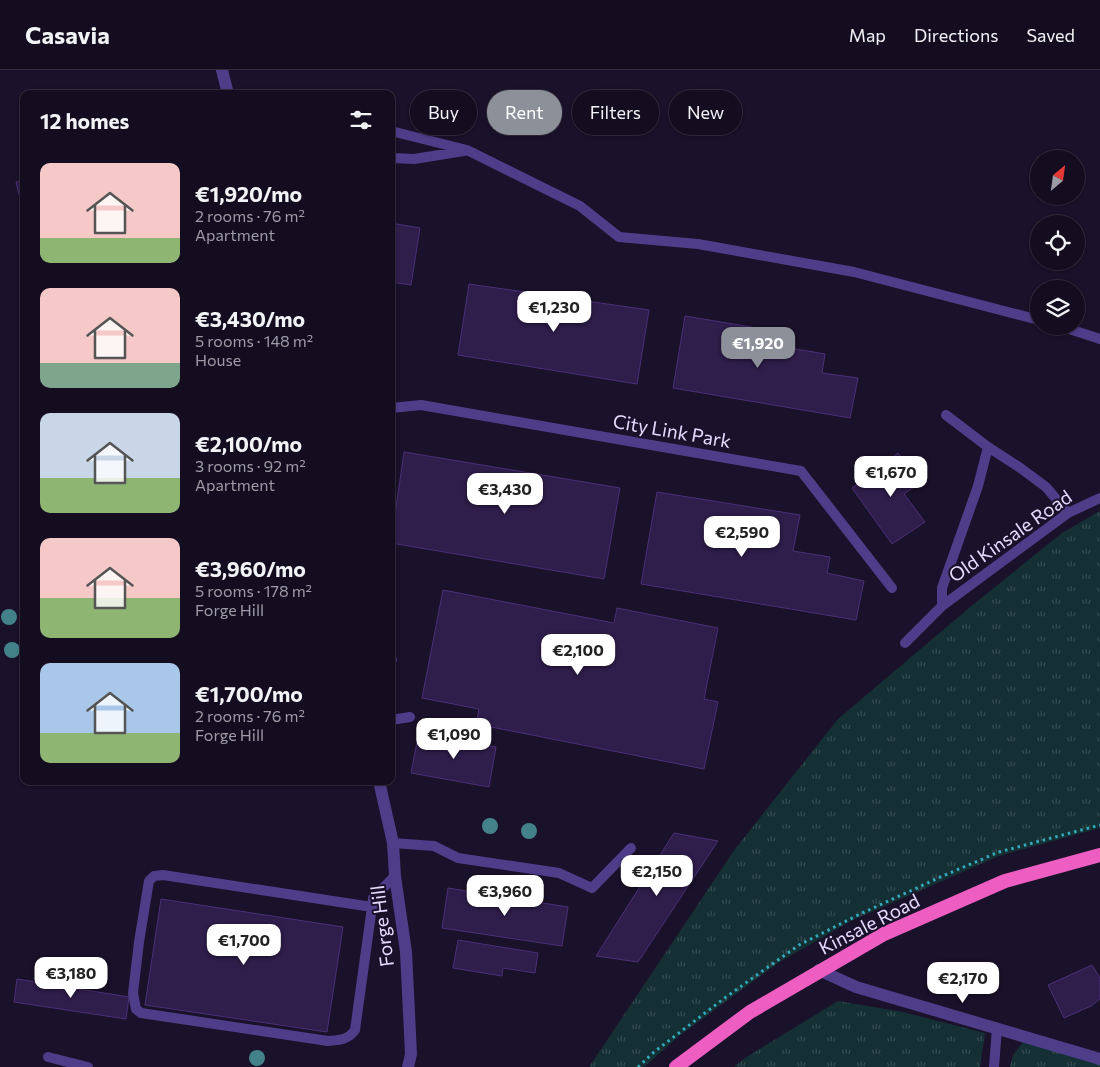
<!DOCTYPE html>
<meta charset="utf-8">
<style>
body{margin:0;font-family:Commissioner,sans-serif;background:#1d1629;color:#f1f3f6;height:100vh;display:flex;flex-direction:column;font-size:19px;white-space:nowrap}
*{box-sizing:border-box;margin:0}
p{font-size:16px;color:#9d9ca5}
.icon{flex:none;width:28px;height:28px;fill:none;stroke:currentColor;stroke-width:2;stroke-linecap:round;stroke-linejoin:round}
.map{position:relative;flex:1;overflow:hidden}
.side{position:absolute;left:20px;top:20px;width:375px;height:695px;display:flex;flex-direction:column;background:#140d20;border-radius:10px;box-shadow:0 1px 4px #0004,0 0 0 1px #332d3e}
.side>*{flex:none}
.hud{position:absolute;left:410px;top:20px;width:475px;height:45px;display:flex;gap:10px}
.needle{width:32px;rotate:29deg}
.tools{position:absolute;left:1030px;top:80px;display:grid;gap:10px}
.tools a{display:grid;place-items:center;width:55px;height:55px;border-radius:50%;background:#140d20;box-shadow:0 1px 4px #0004,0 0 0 1px #332d3e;font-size:25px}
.price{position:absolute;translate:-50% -42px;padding:0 11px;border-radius:10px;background:#fff;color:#222;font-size:16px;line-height:32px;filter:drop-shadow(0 1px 2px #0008)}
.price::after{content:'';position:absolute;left:50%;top:30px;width:15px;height:11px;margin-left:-8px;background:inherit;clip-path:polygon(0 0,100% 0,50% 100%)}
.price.current{background:#8c9099;color:#fff}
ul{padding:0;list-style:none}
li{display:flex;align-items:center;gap:15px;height:125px;padding:0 20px}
li span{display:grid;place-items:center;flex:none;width:140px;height:100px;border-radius:10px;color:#555}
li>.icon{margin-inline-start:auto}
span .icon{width:60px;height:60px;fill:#fffc;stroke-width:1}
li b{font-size:21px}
h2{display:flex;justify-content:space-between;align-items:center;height:60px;padding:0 20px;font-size:21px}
.chip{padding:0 18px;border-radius:22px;background:#140d20;box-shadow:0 1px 4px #0004,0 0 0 1px #332d3e;font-size:18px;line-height:45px}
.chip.current{background:#8c9099;color:#fff}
header{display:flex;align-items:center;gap:30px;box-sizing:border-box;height:70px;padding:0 25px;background:#140d20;border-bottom:1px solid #332d3e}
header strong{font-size:24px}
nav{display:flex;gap:28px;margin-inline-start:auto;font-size:18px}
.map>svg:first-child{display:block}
</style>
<header>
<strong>Casavia</strong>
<nav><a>Map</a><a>Directions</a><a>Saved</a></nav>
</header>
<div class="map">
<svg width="1100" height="997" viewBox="0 0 1100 997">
<defs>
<pattern id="grass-tufts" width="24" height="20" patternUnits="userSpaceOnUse" patternTransform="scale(1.25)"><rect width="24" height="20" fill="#143034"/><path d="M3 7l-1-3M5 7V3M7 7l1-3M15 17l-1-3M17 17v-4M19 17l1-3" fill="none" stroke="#364d52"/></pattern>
</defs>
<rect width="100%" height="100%" fill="#1a112a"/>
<!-- grass -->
<path fill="url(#grass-tufts)" d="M1100,441V758L999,786L851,851L778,893L679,966L644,997H589L735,779L838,649L969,538L1062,463Z
M838,931L903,942L985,963L980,997H734L745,988Z
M1027,967L1100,989V997H1010L1013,985Z"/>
<!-- building -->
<path fill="#2f1d4b" stroke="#4b3077" d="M24,110V145L16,112Z
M391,153L420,158L411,215L391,212Z
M469,214L649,240L637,314L458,285Z
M685,246L793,264L790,278L825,284L822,303L858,308L850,348L673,318Z
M404,382L620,418L604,509L391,473Z
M898,383L920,413L904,424L925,452L892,474L852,418Z
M657,422L800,445L793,481L830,487L827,503L864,511L856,550L641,514Z
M443,520L614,553L617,538L718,558L704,629L718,632L704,699L476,654L479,639L422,628Z
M391,572L397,591L391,593Z
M419,662L496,677L489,717L411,703Z
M674,763L718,771L638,892L596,886Z
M448,818L568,837L562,876L442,858Z
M161,829L343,857L327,962L145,935Z
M458,870L538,883L535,903L503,898L502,906L453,898Z
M1092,895L1100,908V929L1091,936L1064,948L1048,915Z
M17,909L129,927L126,949L14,932Z"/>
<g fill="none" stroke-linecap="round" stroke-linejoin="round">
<!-- path -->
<path stroke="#32aabb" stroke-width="3" stroke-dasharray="2.5 4" stroke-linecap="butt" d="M638,997L654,982L726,927L799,875L860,844L945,805L999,782L1100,755"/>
<!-- service -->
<path stroke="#4e3d89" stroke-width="10" d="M391,61L467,80L580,136L619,167L698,174L854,202L1039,250
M391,88L414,89L464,81
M1060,256L1100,269
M391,338L421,335L801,401L892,518
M946,345L988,377
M942,536L1068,443L1100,428
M905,573L942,536V518L978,416L988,377L1019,397L1046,417L1068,443
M391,650L410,647
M393,773L434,776L458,788L559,803L592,818L631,778
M372,837L355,960C348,970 340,970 328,971L141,943L136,939L133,923L139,872L149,811L154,806L163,805L372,837L373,828L395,806
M48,987L88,997
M994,997L997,958"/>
<!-- minor -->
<path stroke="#4e3d89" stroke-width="12" d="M222,0L228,24
M379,711L393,773L395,806L406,882L411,984L408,997
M819,900L856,917L1100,989"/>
<!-- trunk -->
<path stroke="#ee5ec2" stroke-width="14" d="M676,997L750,942L884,864L1005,811L1100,785"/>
</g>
<!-- trees -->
<g fill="#44828a">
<circle cx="9" cy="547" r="8"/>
<circle cx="12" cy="580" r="8"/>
<circle cx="490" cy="756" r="8"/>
<circle cx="529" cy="761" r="8"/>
<circle cx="257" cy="988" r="8"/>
</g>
<g text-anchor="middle" stroke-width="4" stroke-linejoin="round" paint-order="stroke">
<!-- street labels -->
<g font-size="19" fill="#e6dbff" stroke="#1a112a">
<text transform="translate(672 361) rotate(10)" y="7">City Link Park</text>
<text transform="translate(1010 466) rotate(-35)" y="7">Old Kinsale Road</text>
<text transform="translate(869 854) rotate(-27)" y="7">Kinsale Road</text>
<text transform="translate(382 856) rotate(-97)" y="7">Forge Hill</text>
</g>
</g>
</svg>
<div class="tools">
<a><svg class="needle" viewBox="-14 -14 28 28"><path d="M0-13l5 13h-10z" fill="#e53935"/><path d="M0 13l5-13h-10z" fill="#9d9ca5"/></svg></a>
<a><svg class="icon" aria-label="locate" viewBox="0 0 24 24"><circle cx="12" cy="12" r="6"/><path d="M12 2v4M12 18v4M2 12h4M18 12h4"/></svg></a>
<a><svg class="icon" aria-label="layers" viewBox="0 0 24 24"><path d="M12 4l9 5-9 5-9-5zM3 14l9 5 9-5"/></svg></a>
</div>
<b class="price" style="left:554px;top:263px">€1,230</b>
<b class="price current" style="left:758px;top:299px">€1,920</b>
<b class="price" style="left:891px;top:428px">€1,670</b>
<b class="price" style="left:505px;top:445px">€3,430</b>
<b class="price" style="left:742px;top:488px">€2,590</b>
<b class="price" style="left:578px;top:606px">€2,100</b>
<b class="price" style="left:454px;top:690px">€1,090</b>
<b class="price" style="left:657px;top:827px">€2,150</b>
<b class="price" style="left:505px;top:847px">€3,960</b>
<b class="price" style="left:244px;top:896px">€1,700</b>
<b class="price" style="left:71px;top:929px">€3,180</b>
<b class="price" style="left:963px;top:934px">€2,170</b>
<div class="hud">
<a class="chip">Buy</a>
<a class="chip current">Rent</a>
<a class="chip">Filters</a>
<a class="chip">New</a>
</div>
<section class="side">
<h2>12 homes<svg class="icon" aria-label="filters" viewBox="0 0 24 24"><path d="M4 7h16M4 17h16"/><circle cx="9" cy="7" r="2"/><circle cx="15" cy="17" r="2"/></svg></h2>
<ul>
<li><span style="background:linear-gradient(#f6c9c9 75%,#8fb573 0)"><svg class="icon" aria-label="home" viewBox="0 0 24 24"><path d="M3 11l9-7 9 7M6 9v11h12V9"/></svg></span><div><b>€1,920/mo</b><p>2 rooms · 76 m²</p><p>Apartment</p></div></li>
<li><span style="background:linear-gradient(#f6c9c9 75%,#7fa58c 0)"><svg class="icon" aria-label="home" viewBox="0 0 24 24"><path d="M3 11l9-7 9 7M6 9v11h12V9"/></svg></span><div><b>€3,430/mo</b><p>5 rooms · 148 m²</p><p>House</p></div></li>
<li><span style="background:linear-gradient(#c9d6e8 65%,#8fb573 0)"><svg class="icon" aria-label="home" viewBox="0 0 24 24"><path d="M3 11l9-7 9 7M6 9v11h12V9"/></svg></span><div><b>€2,100/mo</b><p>3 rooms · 92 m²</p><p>Apartment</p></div></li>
<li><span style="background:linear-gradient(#f6c9c9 60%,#8fb573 0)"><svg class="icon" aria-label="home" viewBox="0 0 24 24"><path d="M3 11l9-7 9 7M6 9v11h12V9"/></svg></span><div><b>€3,960/mo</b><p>5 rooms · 178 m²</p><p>Forge Hill</p></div></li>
<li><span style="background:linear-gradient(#a9c7e8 70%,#8fb573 0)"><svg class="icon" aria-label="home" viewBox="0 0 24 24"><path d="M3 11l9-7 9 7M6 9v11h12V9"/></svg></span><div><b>€1,700/mo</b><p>2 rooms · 76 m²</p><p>Forge Hill</p></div></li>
</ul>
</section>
</div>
